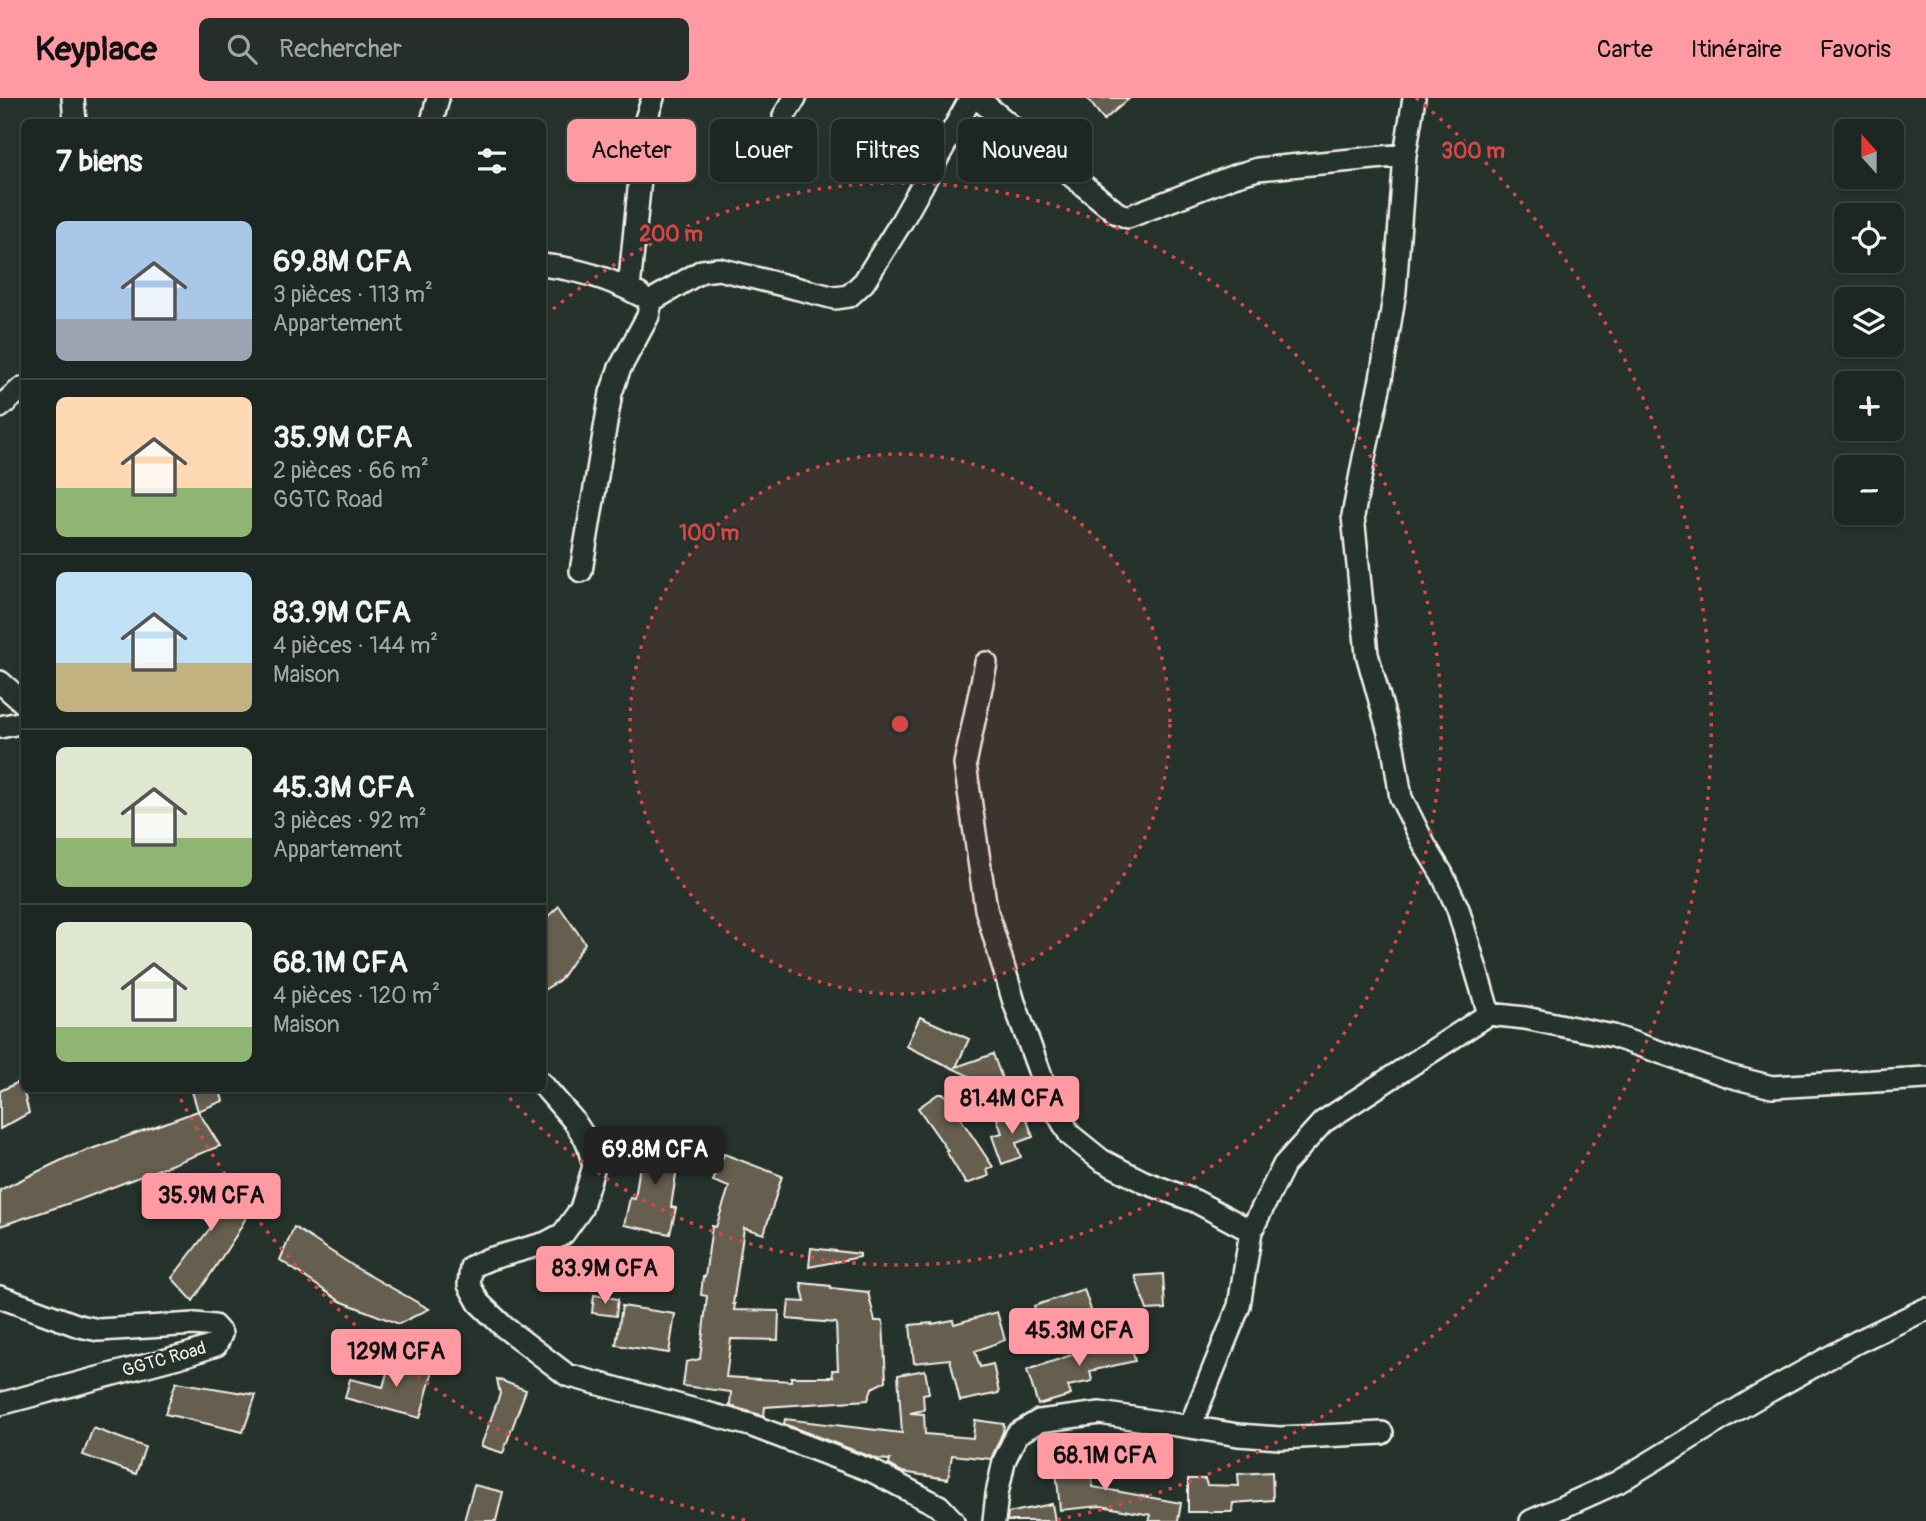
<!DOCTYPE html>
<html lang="fr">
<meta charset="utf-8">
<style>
body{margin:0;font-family:Pangolin,sans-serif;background:#252e2a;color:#f1f3f6;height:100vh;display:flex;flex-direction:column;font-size:26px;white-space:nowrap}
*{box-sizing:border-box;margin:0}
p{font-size:23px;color:#a0a5a5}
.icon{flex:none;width:38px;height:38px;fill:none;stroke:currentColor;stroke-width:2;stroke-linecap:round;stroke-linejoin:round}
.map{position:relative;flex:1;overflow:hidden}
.sheet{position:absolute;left:21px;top:21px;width:525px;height:973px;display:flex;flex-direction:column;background:#1c2622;border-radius:10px;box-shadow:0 4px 10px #0003,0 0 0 2px #3a4340}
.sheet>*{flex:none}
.guide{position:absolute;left:567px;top:21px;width:665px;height:63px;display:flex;gap:14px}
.needle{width:46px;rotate:339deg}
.fabs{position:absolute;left:1834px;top:21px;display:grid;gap:14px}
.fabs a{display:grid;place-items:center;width:70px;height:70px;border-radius:10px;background:#1c2622;box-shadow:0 4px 10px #0003,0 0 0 2px #3a4340;font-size:35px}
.price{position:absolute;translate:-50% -60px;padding:0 16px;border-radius:7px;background:#ff9aa2;color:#111;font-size:23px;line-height:46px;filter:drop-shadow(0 2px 4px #0008)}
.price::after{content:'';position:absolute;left:50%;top:42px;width:21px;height:16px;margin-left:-10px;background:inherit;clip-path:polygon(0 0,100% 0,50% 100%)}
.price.current{background:#222;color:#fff}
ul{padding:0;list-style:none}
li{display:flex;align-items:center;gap:21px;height:175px;padding:0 35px}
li+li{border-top:2px solid #3a4340}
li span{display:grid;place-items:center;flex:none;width:196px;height:140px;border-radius:10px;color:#555}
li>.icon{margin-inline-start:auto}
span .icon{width:84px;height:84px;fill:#fffc;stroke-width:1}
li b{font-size:30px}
h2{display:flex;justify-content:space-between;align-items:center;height:84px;padding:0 35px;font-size:30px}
.tag{padding:0 24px;border-radius:10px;background:#1c2622;box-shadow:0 4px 10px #0003,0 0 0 2px #3a4340;font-size:24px;line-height:63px}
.tag.current{background:#ff9aa2;color:#111}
header{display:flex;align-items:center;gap:42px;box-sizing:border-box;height:98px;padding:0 35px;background:#ff9aa2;color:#111}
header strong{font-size:33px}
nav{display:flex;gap:38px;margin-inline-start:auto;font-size:24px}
.search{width:490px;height:63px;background:#252e2a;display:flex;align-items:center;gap:18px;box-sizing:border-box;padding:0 24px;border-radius:10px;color:#a0a5a5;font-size:26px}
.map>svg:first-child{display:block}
</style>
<header>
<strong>Keyplace</strong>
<div class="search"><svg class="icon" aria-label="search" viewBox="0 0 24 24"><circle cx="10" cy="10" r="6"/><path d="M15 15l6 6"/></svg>Rechercher</div>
<nav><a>Carte</a><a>Itinéraire</a><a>Favoris</a></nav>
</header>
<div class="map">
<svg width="1926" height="1423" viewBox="0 0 1926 1423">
<rect width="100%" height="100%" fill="#26332d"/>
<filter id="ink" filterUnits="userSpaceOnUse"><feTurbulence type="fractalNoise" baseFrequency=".0143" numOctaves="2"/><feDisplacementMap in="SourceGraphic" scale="14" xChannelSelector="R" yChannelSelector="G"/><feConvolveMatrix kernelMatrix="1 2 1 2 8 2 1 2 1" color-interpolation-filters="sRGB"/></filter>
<g filter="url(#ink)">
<!-- building -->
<path fill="#665f4f" stroke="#f4f1e8" stroke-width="2" d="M1087,0H1130L1104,22Z
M559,808L585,845L560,882L542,893V824Z
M920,919L969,941L956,969L993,956L1007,994L977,995L971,979L906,948Z
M21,983L29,1015L0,1031V993Z
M191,990H219L223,1003L198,1013Z
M938,996H944L993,1069L987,1071L989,1078L966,1086L946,1053H948L918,1010Z
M1023,1011L1033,1039L1016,1045L1021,1059L1002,1066L992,1038L1002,1035L997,1021Z
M198,1013L220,1048L79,1102L0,1128V1092L66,1060Z
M644,1039L681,1044L671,1109L676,1110L670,1136L624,1127L630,1100L635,1101Z
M724,1056L782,1078L764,1136L744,1130L733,1206H735L734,1212L779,1213L778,1242L731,1241L726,1279L791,1283V1279H833L832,1272H838L836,1225L787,1221L789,1203L805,1204L801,1185L831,1188V1190L868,1194L875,1223H883L886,1283L872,1290L868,1302L765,1309L764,1318L730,1308L731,1294L683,1288L686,1264L700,1261L707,1198L701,1197L703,1179H705L712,1128L716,1129L729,1089L713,1083Z
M201,1082L254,1105L237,1136L193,1203L172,1180L214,1125L181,1110Z
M294,1129L358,1171L429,1211L399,1226L340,1203L280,1162Z
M811,1150L860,1156V1159L809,1169Z
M1163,1176L1165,1211L1147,1212L1135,1178Z
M1084,1191L1091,1212L1041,1230L1034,1208Z
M594,1197L618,1201L616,1218L592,1215Z
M622,1208L675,1216L669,1255L616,1247Z
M997,1214L1005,1242L975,1253L980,1269L993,1266L999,1295L960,1303L950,1261L914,1265L910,1227L932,1225V1226L953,1222L954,1226Z
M1128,1232L1135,1263L1090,1273L1092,1283L1068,1288L1071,1297L1038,1307L1027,1272L1113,1243L1111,1236Z
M391,1261L433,1272L420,1320L345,1300L350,1281L383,1289Z
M925,1272L929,1295L923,1296L924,1312L910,1315L924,1316L925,1336L973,1340L975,1322L1004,1326L1003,1334L991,1361L952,1357L948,1381L902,1374L889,1367L890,1362L877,1361L784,1326L785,1321L902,1335L898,1277Z
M497,1281L526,1292L503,1355L481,1348L500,1296Z
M176,1284L256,1297L243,1334L165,1316Z
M93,1330L145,1349L136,1376L83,1357Z
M1089,1357L1093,1389L1181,1405L1178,1423H1149L1151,1417L1101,1408L1060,1412L1055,1361Z
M1272,1374L1273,1402L1233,1405L1232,1414H1188V1381H1205L1207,1387L1239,1388L1238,1376Z
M474,1387L503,1394L496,1423H464Z
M1052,1406L1055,1423H1007L1008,1415Z"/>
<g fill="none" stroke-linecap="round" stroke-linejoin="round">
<!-- street casing -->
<g stroke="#f4f1e8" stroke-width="26">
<path id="street" d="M73,0L75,24
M977,0L1117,115L1128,119L1234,78L1258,71L1405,57
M1414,0L1405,57L1395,193L1381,281L1364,360L1353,418L1367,556L1393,649L1401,700L1425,748L1442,776L1458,811L1489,916
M784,18L795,0
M432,24L438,0
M542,167C578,171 609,180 640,197
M629,191L646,21L653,0
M0,309L22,290
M581,473L611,295L619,272L648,218L651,203L702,173L719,171L835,200L849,198L864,184L902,123L971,0
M986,565L965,666L986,811L1014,904L1049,1000L1070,1037L1101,1062L1144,1084L1195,1103L1251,1133
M0,584L24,605
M0,629L24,624
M542,986L574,1023L587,1043L594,1068L581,1111L563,1136L546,1145L489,1161L471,1169L469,1187L479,1205L504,1229L567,1277L750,1327L872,1373L939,1408L953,1423
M0,1199L79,1228L99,1232L195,1226L214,1228L221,1236L216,1247L189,1256L0,1306
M1190,1329L1238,1337L1280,1340L1382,1335
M994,1423L997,1396L1004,1363L1017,1336L1039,1323L1100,1315L1190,1329L1239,1208L1251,1133L1284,1067L1323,1024L1489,916L1525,920L1613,938L1729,978L1772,989L1926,980
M1531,1423L1618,1384L1753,1302L1857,1244L1926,1211"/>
</g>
<!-- street -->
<use href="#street" stroke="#26332d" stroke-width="21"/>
</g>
</g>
<!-- distance rings -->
<circle cx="900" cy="626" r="270" fill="#da4645" fill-opacity=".12"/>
<g fill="none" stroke="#da4645" stroke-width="3.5" stroke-dasharray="3.5 7">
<circle cx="900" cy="626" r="270"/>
<path d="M545 218A541 541 0 1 1 501 991"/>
<path d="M745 1422A811 811 0 0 1 177 994M1416 0A811 811 0 0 1 1055 1422"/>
</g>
<g text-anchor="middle" stroke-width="5" stroke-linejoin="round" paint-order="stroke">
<!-- street labels -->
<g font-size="18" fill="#f4f1e8" stroke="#26332d">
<text transform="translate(164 1261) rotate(-16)" y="6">GGTC Road</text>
</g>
</g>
<circle cx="900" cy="626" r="10" fill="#da4645" stroke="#26332d" stroke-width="3.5"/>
<g font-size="21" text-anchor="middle" font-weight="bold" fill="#da4645" stroke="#26332d" stroke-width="5" stroke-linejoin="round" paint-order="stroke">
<text x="1473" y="60">300 m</text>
<text x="671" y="143">200 m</text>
<text x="709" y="442">100 m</text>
</g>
</svg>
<div class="fabs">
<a><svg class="needle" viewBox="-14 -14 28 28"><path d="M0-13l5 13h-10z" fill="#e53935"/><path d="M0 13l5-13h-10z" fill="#a0a5a5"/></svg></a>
<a><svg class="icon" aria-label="locate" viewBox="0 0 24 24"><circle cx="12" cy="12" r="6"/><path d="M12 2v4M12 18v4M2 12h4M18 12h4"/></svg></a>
<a><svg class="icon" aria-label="layers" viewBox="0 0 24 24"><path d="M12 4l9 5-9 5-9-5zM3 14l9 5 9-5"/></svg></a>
<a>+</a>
<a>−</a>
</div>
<b class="price" style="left:1012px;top:1038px">81.4M CFA</b>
<b class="price current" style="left:655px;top:1089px">69.8M CFA</b>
<b class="price" style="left:211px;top:1135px">35.9M CFA</b>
<b class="price" style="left:605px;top:1208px">83.9M CFA</b>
<b class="price" style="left:1079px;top:1270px">45.3M CFA</b>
<b class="price" style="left:396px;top:1291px">129M CFA</b>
<b class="price" style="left:1105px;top:1395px">68.1M CFA</b>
<div class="guide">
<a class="tag current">Acheter</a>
<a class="tag">Louer</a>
<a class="tag">Filtres</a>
<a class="tag">Nouveau</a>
</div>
<section class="sheet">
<h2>7 biens<svg class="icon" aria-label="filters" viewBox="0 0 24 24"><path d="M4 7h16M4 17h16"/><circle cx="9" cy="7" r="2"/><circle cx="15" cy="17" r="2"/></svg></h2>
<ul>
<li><span style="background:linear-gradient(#a9c7e8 70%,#9aa5b1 0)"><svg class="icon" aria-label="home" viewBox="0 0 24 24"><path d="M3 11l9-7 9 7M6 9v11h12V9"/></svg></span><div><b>69.8M CFA</b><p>3 pièces · 113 m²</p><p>Appartement</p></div></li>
<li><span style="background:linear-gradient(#ffd9b3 65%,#8fb573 0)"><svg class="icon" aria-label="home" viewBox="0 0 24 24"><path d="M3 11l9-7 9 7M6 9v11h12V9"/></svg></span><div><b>35.9M CFA</b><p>2 pièces · 66 m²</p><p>GGTC Road</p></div></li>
<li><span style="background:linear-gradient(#bfe0f5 65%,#c2b280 0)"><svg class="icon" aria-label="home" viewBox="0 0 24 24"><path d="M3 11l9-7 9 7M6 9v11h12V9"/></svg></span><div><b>83.9M CFA</b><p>4 pièces · 144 m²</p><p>Maison</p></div></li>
<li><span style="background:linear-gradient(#dfe7d0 65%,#8fb573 0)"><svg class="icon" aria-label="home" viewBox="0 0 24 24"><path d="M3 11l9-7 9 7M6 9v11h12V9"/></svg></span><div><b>45.3M CFA</b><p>3 pièces · 92 m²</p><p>Appartement</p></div></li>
<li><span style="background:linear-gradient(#dfe7d0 75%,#8fb573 0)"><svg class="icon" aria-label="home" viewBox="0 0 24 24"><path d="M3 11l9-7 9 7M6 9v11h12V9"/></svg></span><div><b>68.1M CFA</b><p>4 pièces · 120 m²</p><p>Maison</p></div></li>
</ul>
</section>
</div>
